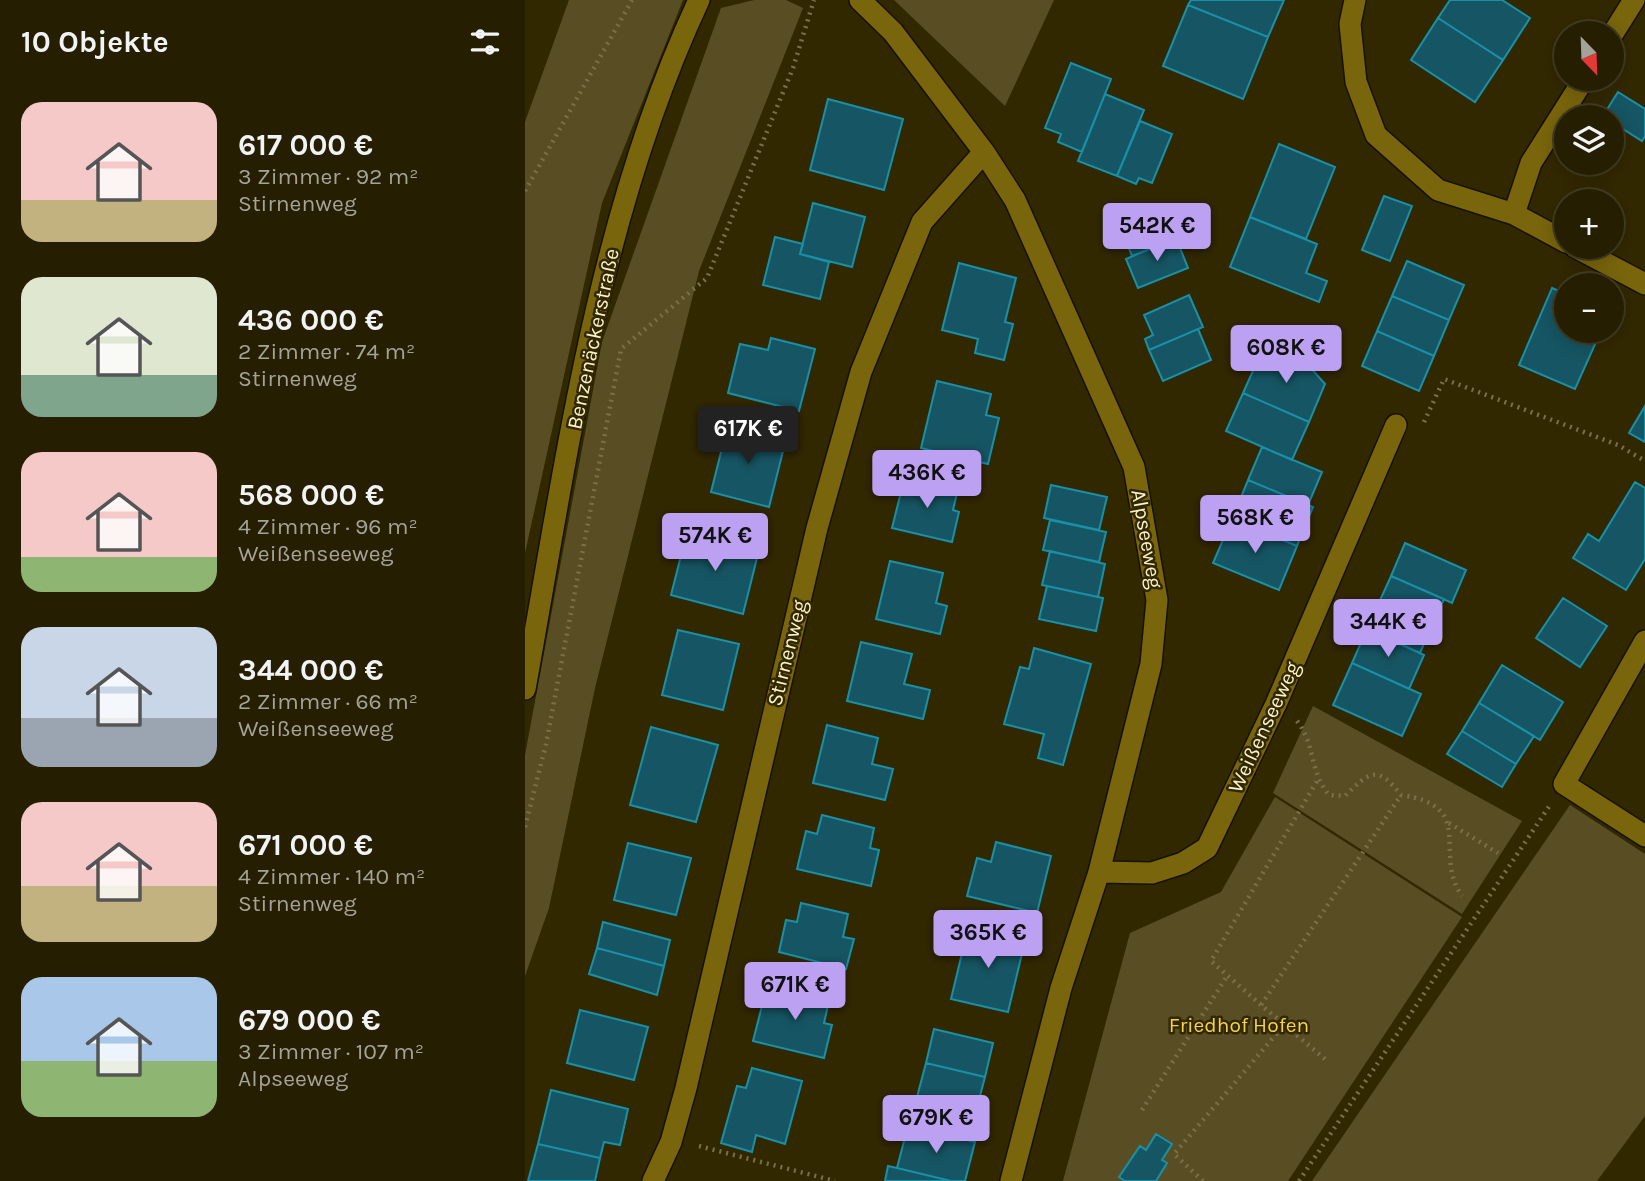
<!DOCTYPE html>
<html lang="de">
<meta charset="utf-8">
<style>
body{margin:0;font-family:Karla,sans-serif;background:#322b0f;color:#f1f3f6;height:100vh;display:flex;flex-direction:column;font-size:26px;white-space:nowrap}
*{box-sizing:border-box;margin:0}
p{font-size:23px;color:#a4a299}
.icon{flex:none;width:38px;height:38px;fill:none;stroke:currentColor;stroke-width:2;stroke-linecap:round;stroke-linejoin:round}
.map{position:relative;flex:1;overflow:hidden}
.panel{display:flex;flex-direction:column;background:#261e00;width:525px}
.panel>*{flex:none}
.needle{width:46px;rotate:157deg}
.tools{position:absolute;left:1029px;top:21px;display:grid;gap:14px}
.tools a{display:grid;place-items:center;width:70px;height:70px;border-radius:50%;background:#261e00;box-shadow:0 4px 18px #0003,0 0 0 2px #423c22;font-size:35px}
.price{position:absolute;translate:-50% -60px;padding:0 16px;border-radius:7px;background:#bca0f2;color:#111;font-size:23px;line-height:46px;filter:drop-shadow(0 2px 4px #0008)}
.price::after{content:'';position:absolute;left:50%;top:42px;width:21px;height:16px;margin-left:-10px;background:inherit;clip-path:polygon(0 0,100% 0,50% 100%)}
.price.on{background:#222;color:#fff}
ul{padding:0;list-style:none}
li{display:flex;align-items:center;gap:21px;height:175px;padding:0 21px}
li span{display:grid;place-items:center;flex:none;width:196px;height:140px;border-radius:21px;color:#555}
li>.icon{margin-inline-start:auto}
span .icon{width:84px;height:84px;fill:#fffc;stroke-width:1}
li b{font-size:30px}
h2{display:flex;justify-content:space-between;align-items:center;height:84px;padding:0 21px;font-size:30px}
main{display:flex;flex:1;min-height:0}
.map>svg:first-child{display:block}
</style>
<main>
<section class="panel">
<h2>10 Objekte<svg class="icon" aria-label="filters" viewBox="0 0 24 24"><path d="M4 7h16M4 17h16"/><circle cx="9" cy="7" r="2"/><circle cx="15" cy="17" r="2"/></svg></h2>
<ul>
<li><span style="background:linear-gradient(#f6c9c9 70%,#c2b280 0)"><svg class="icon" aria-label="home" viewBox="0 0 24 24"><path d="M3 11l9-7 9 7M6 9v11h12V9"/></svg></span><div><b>617 000 €</b><p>3 Zimmer · 92 m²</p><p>Stirnenweg</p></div></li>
<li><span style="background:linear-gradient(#dfe7d0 70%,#7fa58c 0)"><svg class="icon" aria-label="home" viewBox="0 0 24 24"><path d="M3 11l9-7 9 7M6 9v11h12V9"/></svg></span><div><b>436 000 €</b><p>2 Zimmer · 74 m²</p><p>Stirnenweg</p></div></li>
<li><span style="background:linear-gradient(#f6c9c9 75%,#8fb573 0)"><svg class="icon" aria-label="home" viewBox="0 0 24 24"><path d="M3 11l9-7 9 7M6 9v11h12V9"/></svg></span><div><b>568 000 €</b><p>4 Zimmer · 96 m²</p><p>Weißenseeweg</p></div></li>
<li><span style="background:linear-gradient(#c9d6e8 65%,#9aa5b1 0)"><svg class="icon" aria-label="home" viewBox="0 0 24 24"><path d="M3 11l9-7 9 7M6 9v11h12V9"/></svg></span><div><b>344 000 €</b><p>2 Zimmer · 66 m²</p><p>Weißenseeweg</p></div></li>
<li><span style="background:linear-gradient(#f6c9c9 60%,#c2b280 0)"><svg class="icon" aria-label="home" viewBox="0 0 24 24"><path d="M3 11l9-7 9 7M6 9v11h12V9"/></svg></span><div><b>671 000 €</b><p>4 Zimmer · 140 m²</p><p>Stirnenweg</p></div></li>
<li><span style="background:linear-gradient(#a9c7e8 60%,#8fb573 0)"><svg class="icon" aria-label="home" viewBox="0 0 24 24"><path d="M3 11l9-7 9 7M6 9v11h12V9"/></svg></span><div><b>679 000 €</b><p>3 Zimmer · 107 m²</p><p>Alpseeweg</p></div></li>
</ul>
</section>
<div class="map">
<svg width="1120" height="1181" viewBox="0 0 1120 1181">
<rect width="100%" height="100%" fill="#322800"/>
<!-- green -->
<path fill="#594e23" d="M44,0H158L77,203L0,553V122Z
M229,0H261L278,8L174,271L70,688L24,908L0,976V755L77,342L196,8Z
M369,0H529L480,106Z
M788,706L997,821L937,914L748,793Z
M750,797L937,917L763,1181H538L605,933L696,892Z
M1045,805L1120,854V1116L1072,1181H787Z"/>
<!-- building -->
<path fill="#165563" stroke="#1a90a7" stroke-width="2" d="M666,0H759L743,37L663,5Z
M925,0H977L1005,18L978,60L913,18Z
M663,5L743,37L718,99L638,66Z
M913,18L978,60L950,102L886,60Z
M546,63L586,79L557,152L533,142L536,134L520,128Z
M1093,92L1120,109V136L1117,141L1087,122V117L1078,116Z
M580,94L619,110L592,176L553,161Z
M303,99L378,119L359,190L285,170Z
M615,121L647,134L627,183L614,178L611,184L592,176Z
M754,144L810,167L781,239L725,217Z
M859,196L887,206L865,261L837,250Z
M288,203L340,217L327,267L275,254Z
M644,207L656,237L607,256L595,226Z
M725,217L792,244L781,273L802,281L794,302L705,267Z
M250,237L278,244L275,254L304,262L295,299L238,285Z
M651,238L663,268L613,288L601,259Z
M882,261L939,285L924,320L867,296Z
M434,263L491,278L480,322L488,324L479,360L450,353L453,339L417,330Z
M1027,288L1041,294V331H1076L1050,389L994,365Z
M664,295L678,327L624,350L620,339L628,335L619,315Z
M867,296L924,320L909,356L852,331Z
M673,329L686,360L638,381L624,350Z
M852,331L909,356L894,391L837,366Z
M246,338L290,349L274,411L203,393L215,344L243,350Z
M735,355L775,356L800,384L784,422L718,393Z
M412,381L466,394L461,415L474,418L463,464L396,448Z
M718,393L784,422L767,460L701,431Z
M1120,406V442L1104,433Z
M203,424L261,439L244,507L186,492Z
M737,447L797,472L783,505L723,480Z
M380,476L433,489L428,510L434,512L427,542L367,528Z
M723,480L788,507L772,546L707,519Z
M1110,482L1120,488V559L1101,590L1048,558L1063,534L1074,541Z
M526,485L582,497L574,530L519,518Z
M707,519L772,546L754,590L688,563Z
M525,520L581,532L574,562L518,550Z
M162,532L234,550L218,614L146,595Z
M880,543L941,570L927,603L866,576Z
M525,551L580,564L573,597L517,585Z
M365,561L418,573L411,603L422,606L415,634L351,619Z
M866,576L919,599L895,653L842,629Z
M522,586L578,598L571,631L514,619Z
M1038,598L1082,626L1055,667L1011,638Z
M842,629L899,655L884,689L827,663Z
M153,630L214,644L198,710L137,695Z
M336,642L387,654L379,684L405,690L398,719L322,701Z
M509,648L566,664L538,765L513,758L519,734L479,724L495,667L504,669Z
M827,663L896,694L877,736L808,705Z
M977,665L1038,702L1015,740L954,703Z
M954,703L1009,736L991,764L937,731Z
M302,725L353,738L347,764L368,769L360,800L288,783Z
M126,727L193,745L171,822L105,805Z
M937,731L991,764L977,787L922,754Z
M297,815L349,828L345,848L354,850L346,886L272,869L281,831L292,834Z
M471,842L526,856L512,913L442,896L452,858L466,862Z
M103,843L166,858L151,915L89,900Z
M276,903L323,914L318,937L329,939L321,969L254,952L261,920L272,922Z
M78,922L145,940L139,966L72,948Z
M443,928L500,941L483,1012L426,999Z
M72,948L139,966L132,995L64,974Z
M251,985L305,997L299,1023L307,1025L299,1058L228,1041L238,1002L246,1004Z
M55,1010L123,1027L109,1080L42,1063Z
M409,1029L468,1043L460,1077L401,1063Z
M401,1063L460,1077L451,1111L392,1097Z
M227,1068L277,1081L260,1144L231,1135L227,1152L196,1143L212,1086L221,1088Z
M26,1090L103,1109L95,1145L79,1142L75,1158L13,1144Z
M383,1126L450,1142L440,1181H426L372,1168Z
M631,1134L647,1144L637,1160L642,1163L631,1181H600L594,1177L615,1146L621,1150Z
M13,1144L75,1158L70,1181H3Z
M363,1166L372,1168L426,1181H360Z"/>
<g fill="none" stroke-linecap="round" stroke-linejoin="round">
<!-- minor casing -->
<g stroke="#171100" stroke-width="24">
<path id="minor" d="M335,0L368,32L459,152L490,200L609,467L632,600L626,664L574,872L536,988L486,1181
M830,0L825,24L831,82L851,135L913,190L989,214L1041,242
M1087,35L1109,0
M989,214L1006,163L1059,79
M1050,247L1120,284
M1120,641L1039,784L1120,836
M574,872L627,873L658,863L682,848L751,704L871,425
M128,1181L146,1142L161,1088L292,528L336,372L397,222L459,152"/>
</g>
<!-- tertiary casing -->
<g stroke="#171100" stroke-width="24">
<path id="tertiary" d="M0,689C42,457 73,216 174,0"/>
</g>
<!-- path -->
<path stroke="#7a7048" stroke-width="4.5" stroke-dasharray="2 5" stroke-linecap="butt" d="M0,191L107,0
M899,422L919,379L1093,445L1120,461
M772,721C791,745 784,771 804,795L820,796C844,772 852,764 876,795C953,806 907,854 937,896
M924,823L973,853
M0,827L21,744L96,349L182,278L268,68L289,0
M736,1005L686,961L792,781
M800,1059L736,1005L876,795
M617,1110L702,976
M174,1146L310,1181
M678,1181L649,1154L759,1025
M774,1181L1025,805"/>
<!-- minor -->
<use href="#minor" stroke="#79650c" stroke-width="21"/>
<!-- tertiary -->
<use href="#tertiary" stroke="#79650c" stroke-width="21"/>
</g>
<g text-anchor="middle" stroke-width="5" stroke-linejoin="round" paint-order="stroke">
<!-- street labels -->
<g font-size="21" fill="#fbf1cb" stroke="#322800">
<text transform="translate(68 339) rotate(-78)" y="7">Benzenäckerstraße</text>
<text transform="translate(622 539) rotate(80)" y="7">Alpseeweg</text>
<text transform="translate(262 653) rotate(-76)" y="7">Stirnenweg</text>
<text transform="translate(739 727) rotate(-65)" y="7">Weißenseeweg</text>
</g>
<!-- park labels -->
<g font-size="21" fill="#f4d34a" stroke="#322800">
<text x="714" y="1032">Friedhof Hofen</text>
</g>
</g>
</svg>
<div class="tools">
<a><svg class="needle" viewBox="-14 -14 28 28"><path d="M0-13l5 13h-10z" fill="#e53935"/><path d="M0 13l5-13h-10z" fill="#a4a299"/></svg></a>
<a><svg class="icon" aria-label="layers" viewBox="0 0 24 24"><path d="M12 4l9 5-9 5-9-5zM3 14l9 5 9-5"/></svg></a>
<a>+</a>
<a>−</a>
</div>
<b class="price" style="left:632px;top:263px">542K €</b>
<b class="price" style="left:761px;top:385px">608K €</b>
<b class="price on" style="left:223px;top:466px">617K €</b>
<b class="price" style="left:402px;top:510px">436K €</b>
<b class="price" style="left:730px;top:555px">568K €</b>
<b class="price" style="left:190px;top:573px">574K €</b>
<b class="price" style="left:863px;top:659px">344K €</b>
<b class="price" style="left:463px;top:970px">365K €</b>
<b class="price" style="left:270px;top:1022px">671K €</b>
<b class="price" style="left:411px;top:1155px">679K €</b>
</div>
</main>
